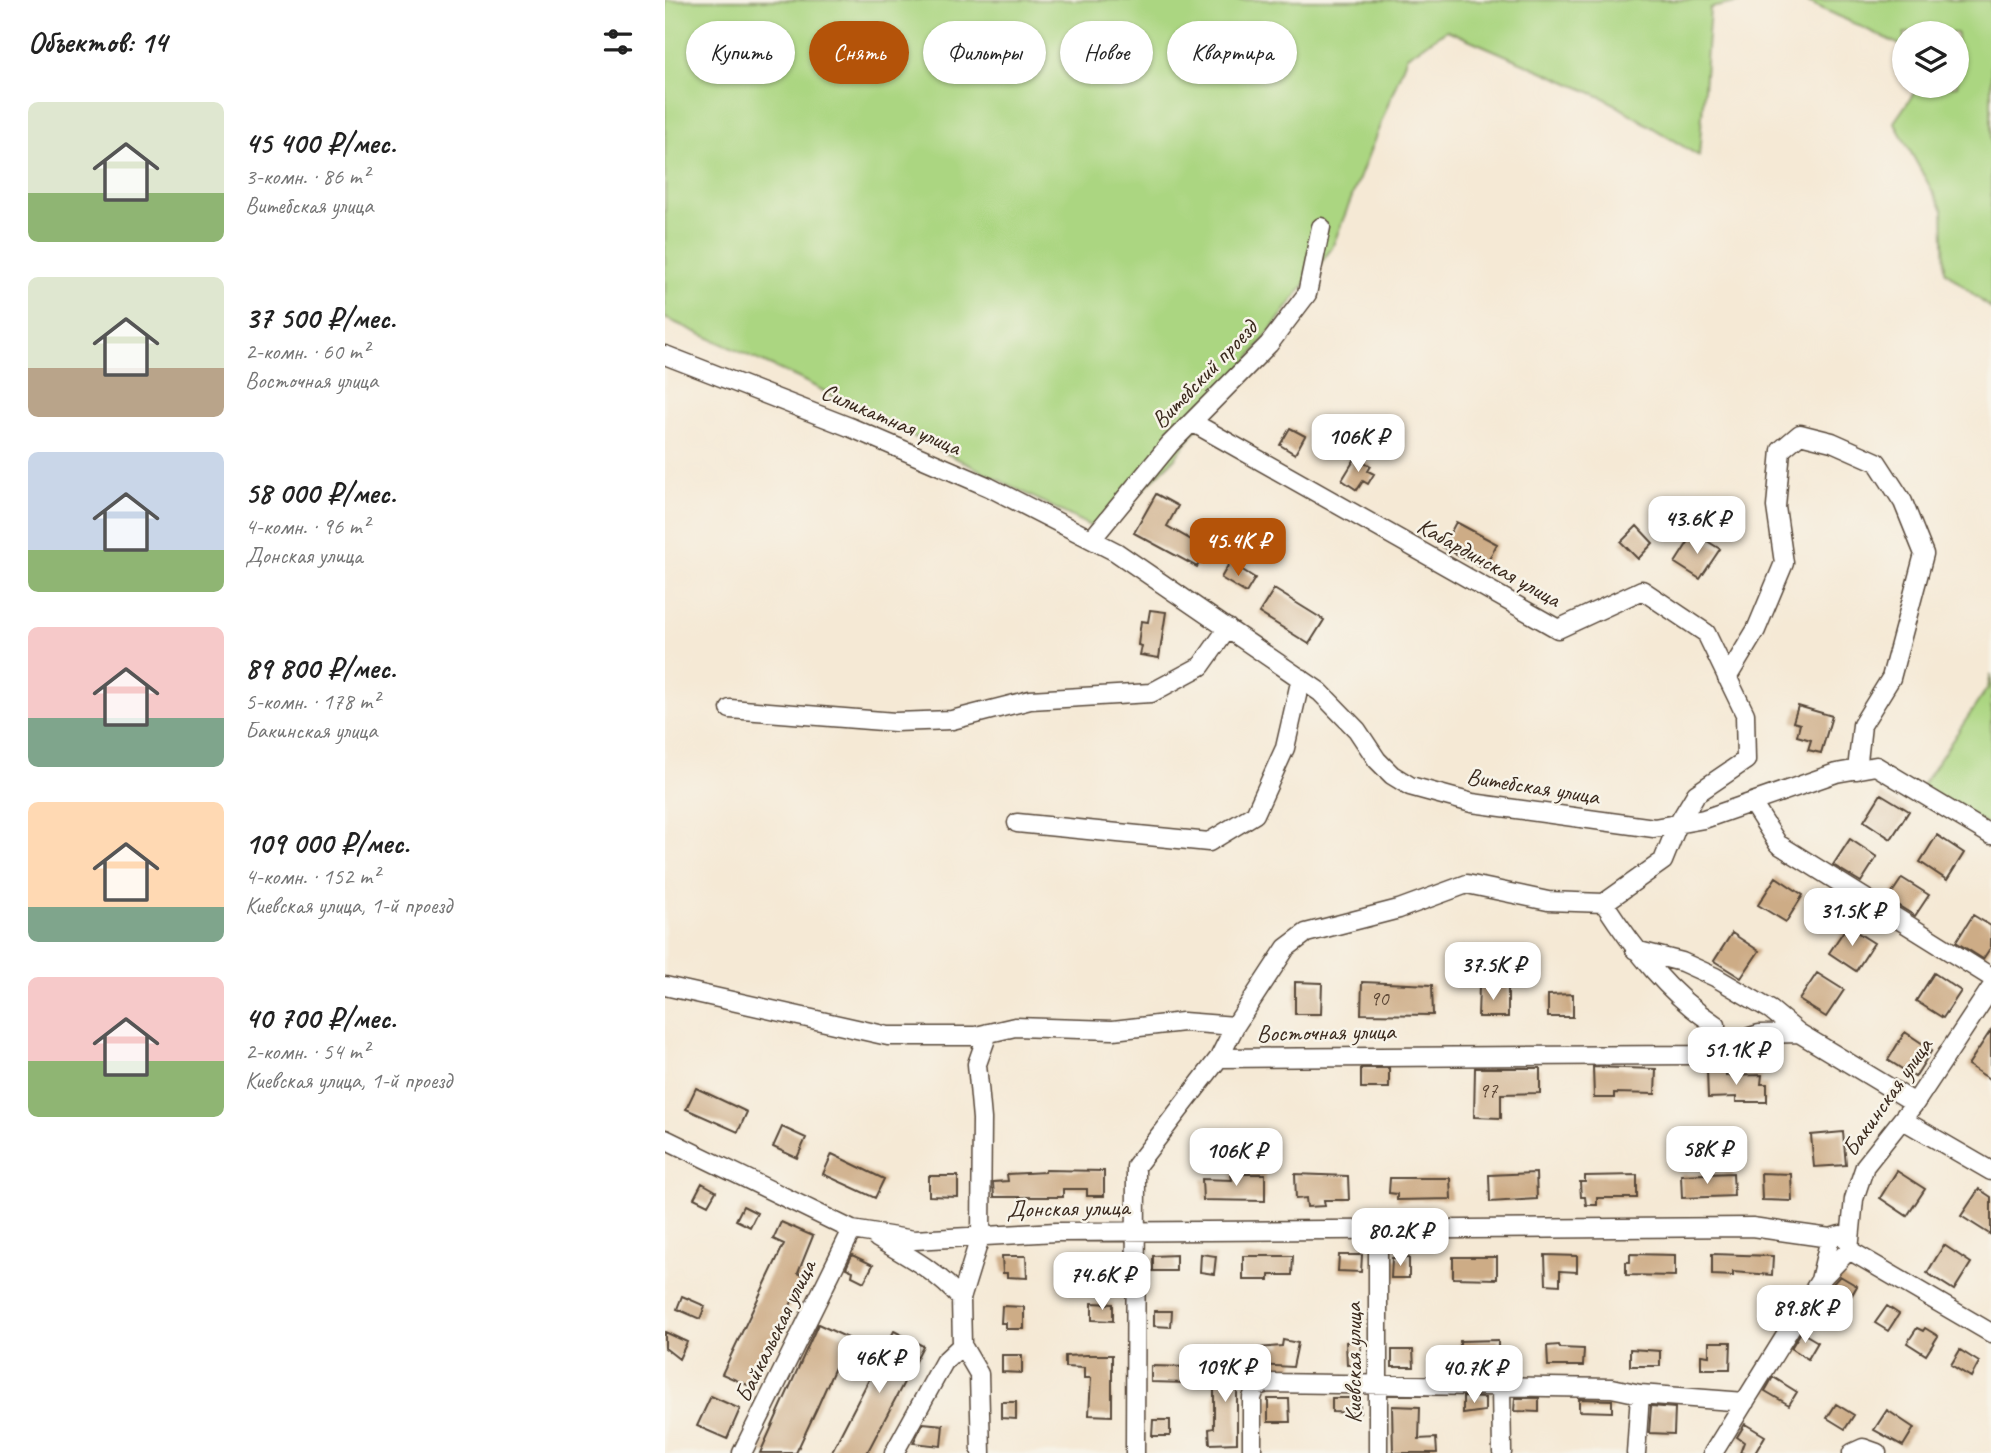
<!DOCTYPE html>
<html lang="ru">
<meta charset="utf-8">
<style>
body{margin:0;font-family:Caveat,sans-serif;background:#f2f2f2;color:#222;height:100vh;display:flex;flex-direction:column;font-size:26px;white-space:nowrap}
*{box-sizing:border-box;margin:0}
p{font-size:23px;color:#767676}
.icon{flex:none;width:38px;height:38px;fill:none;stroke:currentColor;stroke-width:2;stroke-linecap:round;stroke-linejoin:round}
.map{position:relative;flex:1;overflow:hidden}
.side{display:flex;flex-direction:column;background:#fff;width:665px}
.side>*{flex:none}
.banner{position:absolute;left:21px;top:21px;width:665px;height:63px;display:flex;gap:14px}
.fabs{position:absolute;left:1227px;top:21px;display:grid;gap:14px}
.fabs a{display:grid;place-items:center;width:77px;height:77px;border-radius:50%;background:#fff;box-shadow:0 2px 5px #0004;font-size:35px}
.price{position:absolute;translate:-50% -60px;padding:0 16px;border-radius:14px;background:#fff;color:#222;font-size:23px;line-height:46px;filter:drop-shadow(0 2px 4px #0008)}
.price::after{content:'';position:absolute;left:50%;top:42px;width:21px;height:16px;margin-left:-10px;background:inherit;clip-path:polygon(0 0,100% 0,50% 100%)}
.price.on{background:#b45309;color:#fff}
ul{padding:0;list-style:none}
li{display:flex;align-items:center;gap:21px;height:175px;padding:0 28px}
li span{display:grid;place-items:center;flex:none;width:196px;height:140px;border-radius:10px;color:#555}
li>.icon{margin-inline-start:auto}
span .icon{width:84px;height:84px;fill:#fffc;stroke-width:1}
li b{font-size:30px}
h2{display:flex;justify-content:space-between;align-items:center;height:84px;padding:0 28px;font-size:30px}
.tag{padding:0 24px;border-radius:32px;background:#fff;box-shadow:0 2px 5px #0004;font-size:24px;line-height:63px}
.tag.on{background:#b45309;color:#fff}
main{display:flex;flex:1;min-height:0}
.map>svg:first-child{display:block}
</style>
<main>
<section class="side">
<h2>Объектов: 14<svg class="icon" aria-label="filters" viewBox="0 0 24 24"><path d="M4 7h16M4 17h16"/><circle cx="9" cy="7" r="2"/><circle cx="15" cy="17" r="2"/></svg></h2>
<ul>
<li><span style="background:linear-gradient(#dfe7d0 65%,#8fb573 0)"><svg class="icon" aria-label="home" viewBox="0 0 24 24"><path d="M3 11l9-7 9 7M6 9v11h12V9"/></svg></span><div><b>45 400 ₽/мес.</b><p>3-комн. · 86 m²</p><p>Витебская улица</p></div></li>
<li><span style="background:linear-gradient(#dfe7d0 65%,#b9a48a 0)"><svg class="icon" aria-label="home" viewBox="0 0 24 24"><path d="M3 11l9-7 9 7M6 9v11h12V9"/></svg></span><div><b>37 500 ₽/мес.</b><p>2-комн. · 60 m²</p><p>Восточная улица</p></div></li>
<li><span style="background:linear-gradient(#c9d6e8 70%,#8fb573 0)"><svg class="icon" aria-label="home" viewBox="0 0 24 24"><path d="M3 11l9-7 9 7M6 9v11h12V9"/></svg></span><div><b>58 000 ₽/мес.</b><p>4-комн. · 96 m²</p><p>Донская улица</p></div></li>
<li><span style="background:linear-gradient(#f6c9c9 65%,#7fa58c 0)"><svg class="icon" aria-label="home" viewBox="0 0 24 24"><path d="M3 11l9-7 9 7M6 9v11h12V9"/></svg></span><div><b>89 800 ₽/мес.</b><p>5-комн. · 178 m²</p><p>Бакинская улица</p></div></li>
<li><span style="background:linear-gradient(#ffd9b3 75%,#7fa58c 0)"><svg class="icon" aria-label="home" viewBox="0 0 24 24"><path d="M3 11l9-7 9 7M6 9v11h12V9"/></svg></span><div><b>109 000 ₽/мес.</b><p>4-комн. · 152 m²</p><p>Киевская улица, 1-й проезд</p></div></li>
<li><span style="background:linear-gradient(#f6c9c9 60%,#8fb573 0)"><svg class="icon" aria-label="home" viewBox="0 0 24 24"><path d="M3 11l9-7 9 7M6 9v11h12V9"/></svg></span><div><b>40 700 ₽/мес.</b><p>2-комн. · 54 m²</p><p>Киевская улица, 1-й проезд</p></div></li>
</ul>
</section>
<div class="map">
<svg width="1326" height="1453" viewBox="0 0 1326 1453">
<rect width="100%" height="100%" fill="#f7f3e8"/>
<filter id="ink" filterUnits="userSpaceOnUse"><feTurbulence type="fractalNoise" baseFrequency=".0143" numOctaves="2"/><feDisplacementMap in="SourceGraphic" scale="14" xChannelSelector="R" yChannelSelector="G"/><feConvolveMatrix kernelMatrix="1 2 1 2 8 2 1 2 1" color-interpolation-filters="sRGB"/></filter>
<filter id="wash" filterUnits="userSpaceOnUse"><feTurbulence type="fractalNoise" baseFrequency=".00686" numOctaves="4" result="noise"/><feDisplacementMap in="SourceGraphic" scale="28" xChannelSelector="R" yChannelSelector="G"/><feGaussianBlur stdDeviation="1.57" result="paint"/><feColorMatrix in="noise" values="0 0 0 0 0 0 0 0 0 0 0 0 0 0 0 0 0 1.4 0 .05"/><feComposite in="paint" operator="in"/></filter>
<g filter="url(#wash)">
<rect width="100%" height="100%" fill="#f5e9d5"/>
<!-- green -->
<path fill="#abd681" stroke="#738050" stroke-width="2" d="M0,0H1086L1045,8L1034,156L939,98L782,30L742,56L667,248L509,459L435,531L133,378L0,318Z
M1139,0H1326V309L1280,271L1278,210L1229,122L1254,86H1292V33H1239V47Z
M1326,675V827L1256,787L1323,687Z"/>
<g id="blocks">
<!-- building -->
<path fill="#cdac86" d="M625,428L640,436L630,454L615,445Z
M691,457L706,466L703,471L709,474L703,484L698,481L692,490L677,480Z
M491,494L513,506L502,526L542,549L532,567L469,533Z
M791,522L832,544L819,569L778,547Z
M972,526L988,543L973,559L956,542Z
M1029,533L1055,549L1035,579L1010,563Z
M565,562L590,578L581,593L556,578Z
M609,589L659,620L644,644L594,613Z
M485,610L501,612L494,658L475,655L477,646L473,645L476,621L483,622Z
M1133,706L1167,716L1156,753L1143,750L1146,740L1132,736L1135,724L1128,722Z
M1216,794L1244,811L1226,839L1199,821Z
M1272,835L1299,853L1282,880L1255,862Z
M1185,839L1212,857L1196,882L1168,865Z
M1111,877L1138,895L1121,922L1093,905Z
M1237,878L1264,895L1250,916L1223,899Z
M1308,915L1326,926V947L1318,959L1291,942Z
M1182,926L1209,943L1191,971L1164,953Z
M1067,933L1094,951L1076,978L1049,961Z
M1152,973L1179,990L1161,1017L1134,1000Z
M1269,973L1296,991L1278,1018L1251,1001Z
M630,982L657,983L656,1014H630Z
M697,982L767,985L768,1015L696,1014Z
M814,986L843,987V1017H813Z
M908,994V1017H883V995Z
M1326,1030V1080L1303,1065Z
M1240,1032L1267,1050L1250,1077L1223,1060Z
M928,1067L991,1069L990,1094L949,1093V1098H929Z
M696,1068H724V1088H696Z
M810,1068H875V1093L836,1094V1118L809,1117Z
M1042,1070H1061V1076L1097,1075L1096,1084H1102V1102H1071V1097L1043,1098Z
M31,1088L82,1112L73,1132L21,1109Z
M117,1127L141,1138L132,1158L108,1147Z
M1178,1132L1181,1165L1149,1167L1146,1135Z
M167,1154L219,1179L210,1198L158,1174Z
M380,1170L439,1171V1196H422V1189H398V1197H329L328,1182L343,1181L342,1174L380,1172Z
M1232,1171L1260,1189L1242,1216L1215,1198Z
M871,1173L872,1199L825,1202L824,1175Z
M1068,1173L1069,1196L1017,1198L1016,1175Z
M1096,1173L1126,1174L1127,1201L1097,1200Z
M566,1174H600V1201L538,1200L537,1179L567,1180Z
M630,1174L683,1176L684,1200H659L660,1206L642,1207L641,1198L631,1199Z
M972,1175V1198H932V1205H921L920,1197H916L915,1182H920V1176Z
M264,1176H293V1197L264,1196Z
M725,1178H785L786,1199L732,1200V1194L724,1193Z
M37,1183L51,1191L43,1205L29,1198Z
M1314,1189L1326,1197V1235L1296,1216Z
M78,1206L92,1213L85,1227L71,1220Z
M116,1222L148,1236L133,1273L139,1276L87,1387L57,1374L119,1244L108,1239Z
M1279,1245L1306,1263L1289,1290L1262,1273Z
M536,1254L551,1256L549,1274L535,1272Z
M965,1254L1010,1255V1276L961,1275V1262H965Z
M1047,1254L1108,1256L1107,1275L1068,1272V1276L1047,1275Z
M187,1255L208,1265L199,1282L187,1276L188,1271L181,1268Z
M511,1255V1271H488V1256Z
M674,1255H697L696,1272L673,1271Z
M880,1255L912,1256V1272L895,1271V1285L881,1284Z
M337,1256H361L362,1278L342,1277V1273H338Z
M578,1256H628L627,1275H604V1280H578Z
M428,1257L449,1258V1273H427Z
M788,1257H832V1279L788,1278Z
M727,1258H744V1278H726Z
M1175,1276L1192,1286L1184,1300L1164,1288Z
M17,1296L40,1306L35,1319L12,1309Z
M427,1303L448,1304V1321L427,1320Z
M337,1306L359,1307V1329H341V1323H336Z
M1222,1306L1234,1314L1223,1331L1210,1323Z
M489,1311H507L506,1327L489,1326Z
M153,1324L183,1338L152,1408L131,1453H95Z
M1252,1328L1258,1331L1260,1328L1273,1336L1261,1355L1242,1343Z
M229,1331L258,1346L202,1453H166Z
M0,1332L22,1342L14,1359L0,1348Z
M1136,1332L1153,1342L1143,1359L1126,1348Z
M618,1340L633,1343L628,1367L593,1365L592,1348L617,1346Z
M833,1340V1366H795V1341Z
M695,1341L696,1365H682L681,1342Z
M1044,1342H1066L1065,1369H1036V1355L1044,1356Z
M894,1345L895,1348L919,1349L918,1366H883L882,1346Z
M965,1349L995,1351V1366H965Z
M727,1350H748L749,1367H727Z
M1295,1350L1314,1362L1306,1377L1286,1365Z
M337,1355H357V1373L337,1372Z
M422,1355H447V1416L424,1415L426,1378H419V1368L400,1367V1356Z
M549,1362L572,1363V1443L545,1444L544,1429L549,1428Z
M486,1366L523,1367L522,1383L486,1382Z
M1108,1377L1132,1392L1124,1405L1100,1391Z
M46,1396L75,1409L62,1439L32,1426Z
M798,1397L820,1398V1411L798,1414Z
M667,1398H695V1413L667,1412Z
M850,1398H874V1412L849,1411Z
M603,1399H624L625,1422H603Z
M914,1399L947,1400V1412L914,1411Z
M336,1402H351V1419L336,1418Z
M1171,1404L1189,1415L1180,1429L1162,1418Z
M727,1406L755,1407L754,1439L771,1438L772,1453H728Z
M986,1406L1010,1408L1009,1434L984,1433Z
M1222,1410L1249,1428L1238,1446L1209,1430Z
M488,1420H505V1436H487Z
M258,1423L278,1425L276,1446L248,1443Z
M1080,1424L1100,1436L1090,1453H1075L1079,1442L1072,1437Z"/>
</g>
</g>
<g filter="url(#ink)">
<use href="#blocks" fill-opacity="0" stroke="#574739" stroke-width="2"/>
<g fill="none" stroke-linecap="round" stroke-linejoin="round">
<!-- minor casing -->
<g stroke="#574739" stroke-width="21">
<path id="minor" d="M0,355L187,428L324,487L451,552L655,692L692,730L712,760L727,775L745,786L807,803L989,828L1039,819L1171,773L1211,766L1326,835
M527,422L893,629L977,590L1041,633L1080,714L1081,760L1031,794L1013,824L998,861L939,903C969,949 1004,995 1051,1025L1048,1049
M427,539L505,444L604,344L642,294L656,227
M1062,678L1091,630L1119,563L1111,507L1116,450L1135,434L1167,442L1212,462L1238,502L1259,554L1226,678L1197,725L1192,770
M65,709L230,722L287,720L365,700L486,693L536,666L563,628
M1087,803L1113,844L1326,977
M352,823L544,842L590,814L620,748L636,678
M970,950L1017,962L1050,977L1106,1010L1134,1033L1250,1103
M0,986L223,1036H311L350,1027L448,1030L518,1022L570,1026
M554,1058L1027,1055L1094,1034L1134,1033
M1238,1120L1326,1171
M0,1139L187,1230L249,1240L391,1232L1087,1227L1165,1238
M212,1238C243,1256 273,1272 296,1299
M1184,1250L1326,1333
M1155,1280L1165,1238L1175,1235
M836,1386L837,1453
M77,1453L187,1230
M229,1453L279,1362L297,1345
M316,1453L314,1374L297,1345L296,1299L316,1234L317,1119L312,1064L323,1033
M470,1453L471,1166L554,1058L570,1026L621,948L641,933L734,909L802,884L883,901L939,903
M587,1453V1398L591,1387L602,1383L947,1388L975,1394L1080,1402
M713,1453V1232
M971,1453L975,1394
M1048,1453L1155,1280L1184,1250L1189,1199L1200,1166L1250,1103L1326,988
M1187,1453L1198,1448L1212,1453"/>
</g>
<!-- minor -->
<use href="#minor" stroke="#fff" stroke-width="18"/>
</g>
</g>
<g text-anchor="middle" stroke-width="5" stroke-linejoin="round" paint-order="stroke">
<!-- number labels -->
<g font-size="21" fill="#604a38">
<text x="714" y="1005">90</text>
<text x="823" y="1097">97</text>
</g>
<!-- street labels -->
<g font-size="24" fill="#3b2a1e" stroke="#f7f3e8">
<text transform="translate(539 374) rotate(-46)" y="8">Витебский проезд</text>
<text transform="translate(226 419) rotate(23)" y="8">Силикатная улица</text>
<text transform="translate(824 562) rotate(29)" y="8">Кабардинская улица</text>
<text transform="translate(868 786) rotate(9)" y="8">Витебская улица</text>
<text transform="translate(661 1032) rotate(-1)" y="8">Восточная улица</text>
<text transform="translate(1222 1097) rotate(-55)" y="8">Бакинская улица</text>
<text transform="translate(403 1208) rotate(-1)" y="8">Донская улица</text>
<text transform="translate(110 1331) rotate(-64)" y="8">Байкальская улица</text>
<text transform="translate(688 1363) rotate(-90)" y="8">Киевская улица</text>
</g>
</g>
</svg>
<div class="fabs">
<a><svg class="icon" aria-label="layers" viewBox="0 0 24 24"><path d="M12 4l9 5-9 5-9-5zM3 14l9 5 9-5"/></svg></a>
</div>
<b class="price" style="left:693px;top:474px">106K ₽</b>
<b class="price" style="left:1032px;top:556px">43.6K ₽</b>
<b class="price on" style="left:573px;top:578px">45.4K ₽</b>
<b class="price" style="left:1187px;top:948px">31.5K ₽</b>
<b class="price" style="left:828px;top:1002px">37.5K ₽</b>
<b class="price" style="left:1071px;top:1087px">51.1K ₽</b>
<b class="price" style="left:1042px;top:1186px">58K ₽</b>
<b class="price" style="left:571px;top:1188px">106K ₽</b>
<b class="price" style="left:735px;top:1268px">80.2K ₽</b>
<b class="price" style="left:437px;top:1312px">74.6K ₽</b>
<b class="price" style="left:1140px;top:1345px">89.8K ₽</b>
<b class="price" style="left:214px;top:1395px">46K ₽</b>
<b class="price" style="left:560px;top:1404px">109K ₽</b>
<b class="price" style="left:809px;top:1405px">40.7K ₽</b>
<div class="banner">
<a class="tag">Купить</a>
<a class="tag on">Снять</a>
<a class="tag">Фильтры</a>
<a class="tag">Новое</a>
<a class="tag">Квартира</a>
</div>
</div>
</main>
